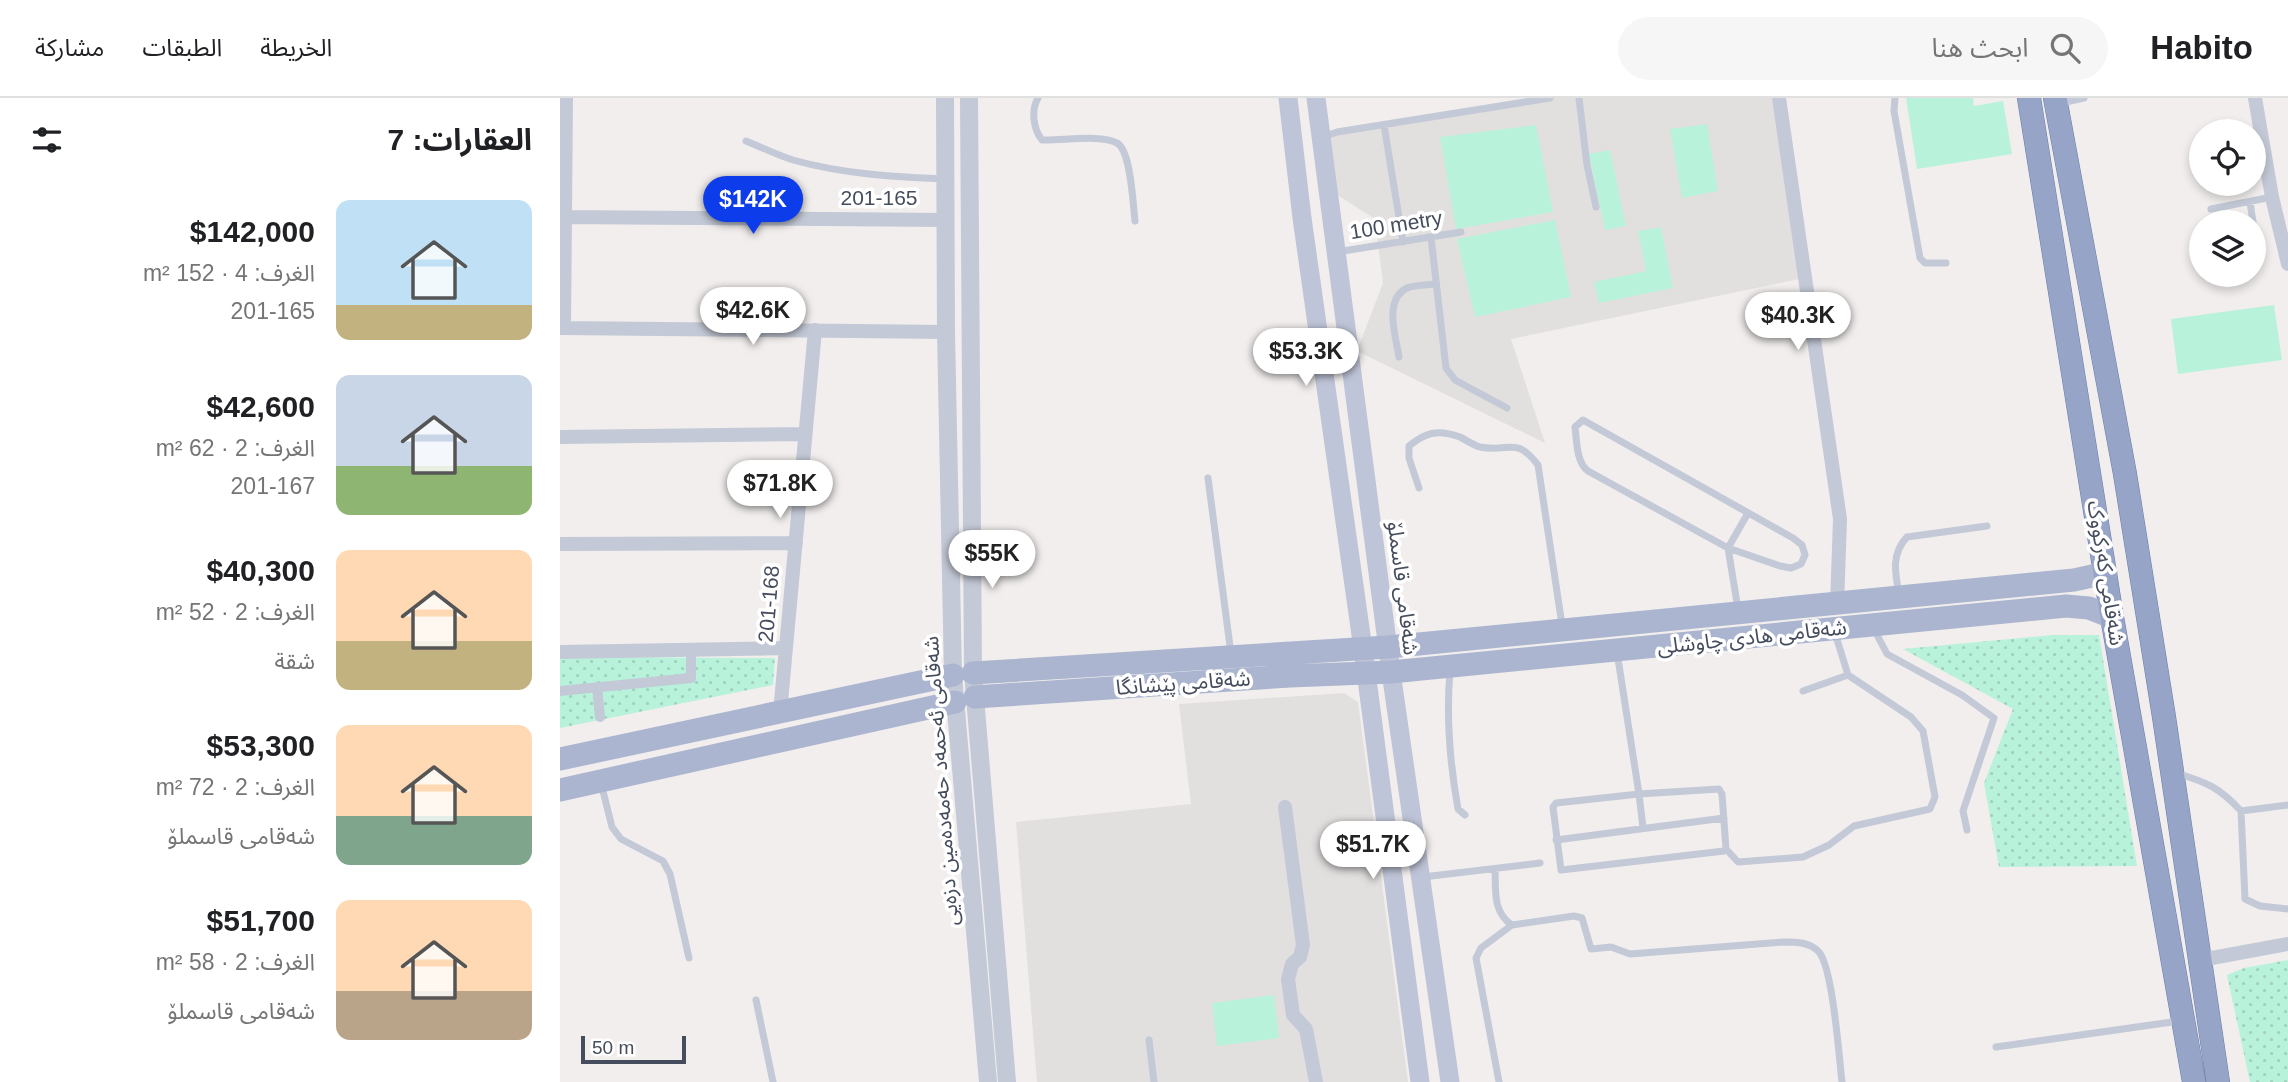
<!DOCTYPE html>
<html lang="ar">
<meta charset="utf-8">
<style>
body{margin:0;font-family:Helvetica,"Noto Sans Arabic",sans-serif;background:#f6f6f6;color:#202124;direction:rtl;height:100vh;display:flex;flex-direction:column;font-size:26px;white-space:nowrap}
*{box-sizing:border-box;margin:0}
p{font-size:23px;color:#757577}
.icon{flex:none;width:38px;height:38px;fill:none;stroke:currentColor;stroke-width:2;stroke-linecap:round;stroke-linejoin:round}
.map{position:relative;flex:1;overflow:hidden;direction:ltr}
.panel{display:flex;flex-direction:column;background:#fff;width:560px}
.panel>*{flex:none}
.fabs{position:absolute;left:1629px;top:21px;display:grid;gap:14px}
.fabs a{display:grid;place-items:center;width:77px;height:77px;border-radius:50%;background:#fff;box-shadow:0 4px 10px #0003;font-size:35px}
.scale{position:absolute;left:21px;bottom:18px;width:105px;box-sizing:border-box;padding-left:7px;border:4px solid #454c5c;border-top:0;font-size:19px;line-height:24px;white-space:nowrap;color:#454c5c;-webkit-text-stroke:5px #fff;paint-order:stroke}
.price{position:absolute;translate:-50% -60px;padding:0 16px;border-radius:24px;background:#fff;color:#222;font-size:23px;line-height:46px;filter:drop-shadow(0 2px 4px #0008)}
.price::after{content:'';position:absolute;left:50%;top:42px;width:21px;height:16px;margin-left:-10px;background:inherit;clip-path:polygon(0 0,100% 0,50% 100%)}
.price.selected{background:#0d3ceb;color:#fff}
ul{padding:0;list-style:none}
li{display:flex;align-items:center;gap:21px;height:175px;padding:0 28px}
li span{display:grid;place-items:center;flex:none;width:196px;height:140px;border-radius:14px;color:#555}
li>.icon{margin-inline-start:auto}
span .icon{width:84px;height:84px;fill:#fffc;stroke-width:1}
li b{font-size:30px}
h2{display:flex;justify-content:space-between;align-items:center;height:84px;padding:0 28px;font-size:30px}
header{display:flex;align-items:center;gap:42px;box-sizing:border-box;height:98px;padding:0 35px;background:#fff;border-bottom:2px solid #e0e0e0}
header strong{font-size:33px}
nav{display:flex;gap:38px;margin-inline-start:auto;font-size:24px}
.search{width:490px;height:63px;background:#f6f6f6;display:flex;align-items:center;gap:18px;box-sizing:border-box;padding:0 24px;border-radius:38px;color:#757577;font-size:26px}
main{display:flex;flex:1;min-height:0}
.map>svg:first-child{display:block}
</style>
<header>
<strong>Habito</strong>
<div class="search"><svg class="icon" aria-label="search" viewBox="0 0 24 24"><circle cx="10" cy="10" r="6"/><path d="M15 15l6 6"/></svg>ابحث هنا</div>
<nav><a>الخريطة</a><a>الطبقات</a><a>مشاركة</a></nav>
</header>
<main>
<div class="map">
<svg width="1728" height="984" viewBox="0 0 1728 984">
<defs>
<pattern id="park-dots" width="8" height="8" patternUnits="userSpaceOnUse" patternTransform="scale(1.75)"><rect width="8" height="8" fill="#b9f2db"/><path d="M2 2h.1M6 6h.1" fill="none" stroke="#a0d1be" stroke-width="1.8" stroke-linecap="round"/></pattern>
</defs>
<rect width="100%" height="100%" fill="#f1eeed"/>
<!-- education -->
<path fill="#e2dfdf" d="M991,0H1218L1244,180L951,241L985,345L797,253L823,185L815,121L768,91L761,39Z
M784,595L798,604L848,984H477L456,724L631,706L619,606Z"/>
<!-- grass -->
<path fill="#b9f2db" d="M1346,0H1413L1414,8L1443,3L1452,56L1357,71Z
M1147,26L1158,93L1122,100L1110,31Z
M976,27L993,114L896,131L880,39Z
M1050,52L1066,128L1045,132L1029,56Z
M995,122L1011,199L915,219L897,141Z
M1101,129L1113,190L1039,205L1034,184L1086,173L1078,133Z
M1714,207L1722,262L1618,276L1611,221Z
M714,897L719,940L657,948L652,905Z"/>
<!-- park -->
<path fill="url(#park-dots)" d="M1493,537H1539L1577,768L1439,769L1424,685L1453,611L1343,551Z
M0,559L215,560L213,587L0,630Z
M1728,862V984H1690L1667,877L1684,870Z"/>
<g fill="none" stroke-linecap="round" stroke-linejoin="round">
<!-- trunk casing -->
<g stroke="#6d7dac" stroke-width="24">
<path id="trunk" d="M1469,0L1552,519L1634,984
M1495,0L1565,376L1604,619L1658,984"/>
</g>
<!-- service -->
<path stroke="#c3c9d6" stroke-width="7" d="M478,0C471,12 473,31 482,42C501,43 541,36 557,45C571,52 573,107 575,123
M1019,0L1027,67L1036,109
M1335,0L1334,13L1360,160L1365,165H1386
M1501,5L1524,0
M824,27L843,144
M763,39L777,34L990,0
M186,43C201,49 217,57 233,62C283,76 334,79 386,81
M1690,104L1693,124
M1651,111L1712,99
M871,139L886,270L895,282L947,310
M777,154L901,134
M839,259C836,239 823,202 847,190C854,187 867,187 875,186
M1023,322L1233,440L1242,447L1245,457L1241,466L1231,470L1220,468L1168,450L1028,373C1016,364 1017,343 1015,329Z
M648,380L671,556
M859,390L849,360V348C866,334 878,331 900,339C906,342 913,347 920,349C950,355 955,337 978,367L1002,527
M1339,496C1335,475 1331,456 1347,439L1427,428
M1176,511L1177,505L1168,450L1188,415
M1314,531L1327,556L1402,597L1434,620L1403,713L1407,732
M1057,554L1079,696L1159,691L1162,696L1166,751L1164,753L1001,772L993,709L996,705L1079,696L1083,730
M890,573C886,619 890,666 898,711L905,717
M1243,593L1288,577
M1616,675C1646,684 1659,689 1681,713L1728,707
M41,685L52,729L61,741L103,763L110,776L129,860
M1681,713L1685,801L1700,808L1728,811
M996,742L1164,720
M1166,751L1178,764L1243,759L1269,747L1294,728L1370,711L1375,699L1363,633L1351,619L1288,577L1275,535
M935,771C936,791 932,814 952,827L1014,818L1022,820L1031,851L1051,849L1070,856L1224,844C1236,844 1250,844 1259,854C1273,871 1279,959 1282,984
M863,779L980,765
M196,902L213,984
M589,942L594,984
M1436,949L1619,923
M939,984L916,860L921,850L952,827"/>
<!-- pedestrian -->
<path stroke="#c3c9d6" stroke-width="10" d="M37,589L40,619
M0,593L131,580V552"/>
<!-- minor -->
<path stroke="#c3c9d6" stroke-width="14" d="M1219,0L1280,421L1277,507
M1695,0L1712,99L1728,166
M0,119L386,122
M0,230L386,234
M4,230L6,0
M0,339L245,336
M0,446L236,445
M0,554L226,550
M220,615L255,232
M725,709L743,847L740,859L732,866L728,881L733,917L746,931L756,984
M1641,862L1728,846"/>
<!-- tertiary -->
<path stroke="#c3c9d6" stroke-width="18" d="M385,0L386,234L393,577L428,984
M409,0L413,575L447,984"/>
<!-- secondary -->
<path stroke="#bfc5d8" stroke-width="19" d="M728,0L742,120L803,551L860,984
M756,0L831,574L890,984"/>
<!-- primary -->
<path stroke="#abb5cf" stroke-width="23" d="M413,575L828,549L1514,482L1546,475
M415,599L730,578L831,574L1506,508L1529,510L1552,519
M0,661L393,577
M0,692L395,604"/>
<!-- trunk -->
<use href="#trunk" stroke="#96a4c8" stroke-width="23"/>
</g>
<g text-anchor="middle" stroke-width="7" stroke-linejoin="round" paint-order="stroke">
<!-- street labels -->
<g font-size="21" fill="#454c5c" stroke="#fff">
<text x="319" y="107">201-165</text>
<text transform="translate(836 127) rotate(-9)" y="7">100 metry</text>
<text transform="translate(1546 475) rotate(81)" y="7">شەقامی کەرکووک</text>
<text transform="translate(843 490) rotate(83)" y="7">شەقامی قاسملۆ</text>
<text transform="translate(209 506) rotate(-85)" y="7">201-168</text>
<text transform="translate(1192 539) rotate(-6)" y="7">شەقامی هادی چاوشلی</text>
<text transform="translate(623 585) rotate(-4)" y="7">شەقامی پێشانگا</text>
<text transform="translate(381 683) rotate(-94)" y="7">شەقامی ئەحمەد حەمەدەمین دزەیی</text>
</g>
</g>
</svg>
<div class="fabs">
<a><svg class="icon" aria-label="locate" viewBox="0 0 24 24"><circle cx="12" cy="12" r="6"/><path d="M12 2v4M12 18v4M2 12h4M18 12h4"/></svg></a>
<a><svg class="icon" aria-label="layers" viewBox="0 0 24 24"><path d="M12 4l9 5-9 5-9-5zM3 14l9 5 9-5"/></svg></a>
</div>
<div class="scale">50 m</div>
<b class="price selected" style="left:193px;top:138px">$142K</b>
<b class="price" style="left:193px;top:249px">$42.6K</b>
<b class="price" style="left:1238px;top:254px">$40.3K</b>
<b class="price" style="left:746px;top:290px">$53.3K</b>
<b class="price" style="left:220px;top:422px">$71.8K</b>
<b class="price" style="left:432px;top:492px">$55K</b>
<b class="price" style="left:813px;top:783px">$51.7K</b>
</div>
<section class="panel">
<h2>العقارات: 7<svg class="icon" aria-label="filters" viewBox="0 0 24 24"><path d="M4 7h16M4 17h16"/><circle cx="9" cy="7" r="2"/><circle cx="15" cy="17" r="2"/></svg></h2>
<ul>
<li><span style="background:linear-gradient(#bfe0f5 75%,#c2b280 0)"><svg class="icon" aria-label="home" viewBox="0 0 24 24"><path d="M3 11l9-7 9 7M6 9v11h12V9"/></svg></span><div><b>$142,000</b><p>الغرف: 4 · 152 m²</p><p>201-165</p></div></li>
<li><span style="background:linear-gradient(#c9d6e8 65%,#8fb573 0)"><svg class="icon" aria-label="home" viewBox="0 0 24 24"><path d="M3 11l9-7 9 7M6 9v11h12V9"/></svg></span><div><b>$42,600</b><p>الغرف: 2 · 62 m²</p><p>201-167</p></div></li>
<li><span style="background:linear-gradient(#ffd9b3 65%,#c2b280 0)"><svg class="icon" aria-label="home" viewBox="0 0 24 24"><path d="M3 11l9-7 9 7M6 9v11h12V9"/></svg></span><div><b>$40,300</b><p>الغرف: 2 · 52 m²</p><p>شقة</p></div></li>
<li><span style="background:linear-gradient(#ffd9b3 65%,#7fa58c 0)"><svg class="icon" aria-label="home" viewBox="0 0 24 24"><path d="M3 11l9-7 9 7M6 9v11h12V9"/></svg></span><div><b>$53,300</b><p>الغرف: 2 · 72 m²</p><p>شەقامی قاسملۆ</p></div></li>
<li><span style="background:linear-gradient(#ffd9b3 65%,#b9a48a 0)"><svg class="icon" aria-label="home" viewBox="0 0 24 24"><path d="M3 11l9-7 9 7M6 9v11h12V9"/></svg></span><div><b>$51,700</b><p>الغرف: 2 · 58 m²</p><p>شەقامی قاسملۆ</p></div></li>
</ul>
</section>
</main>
